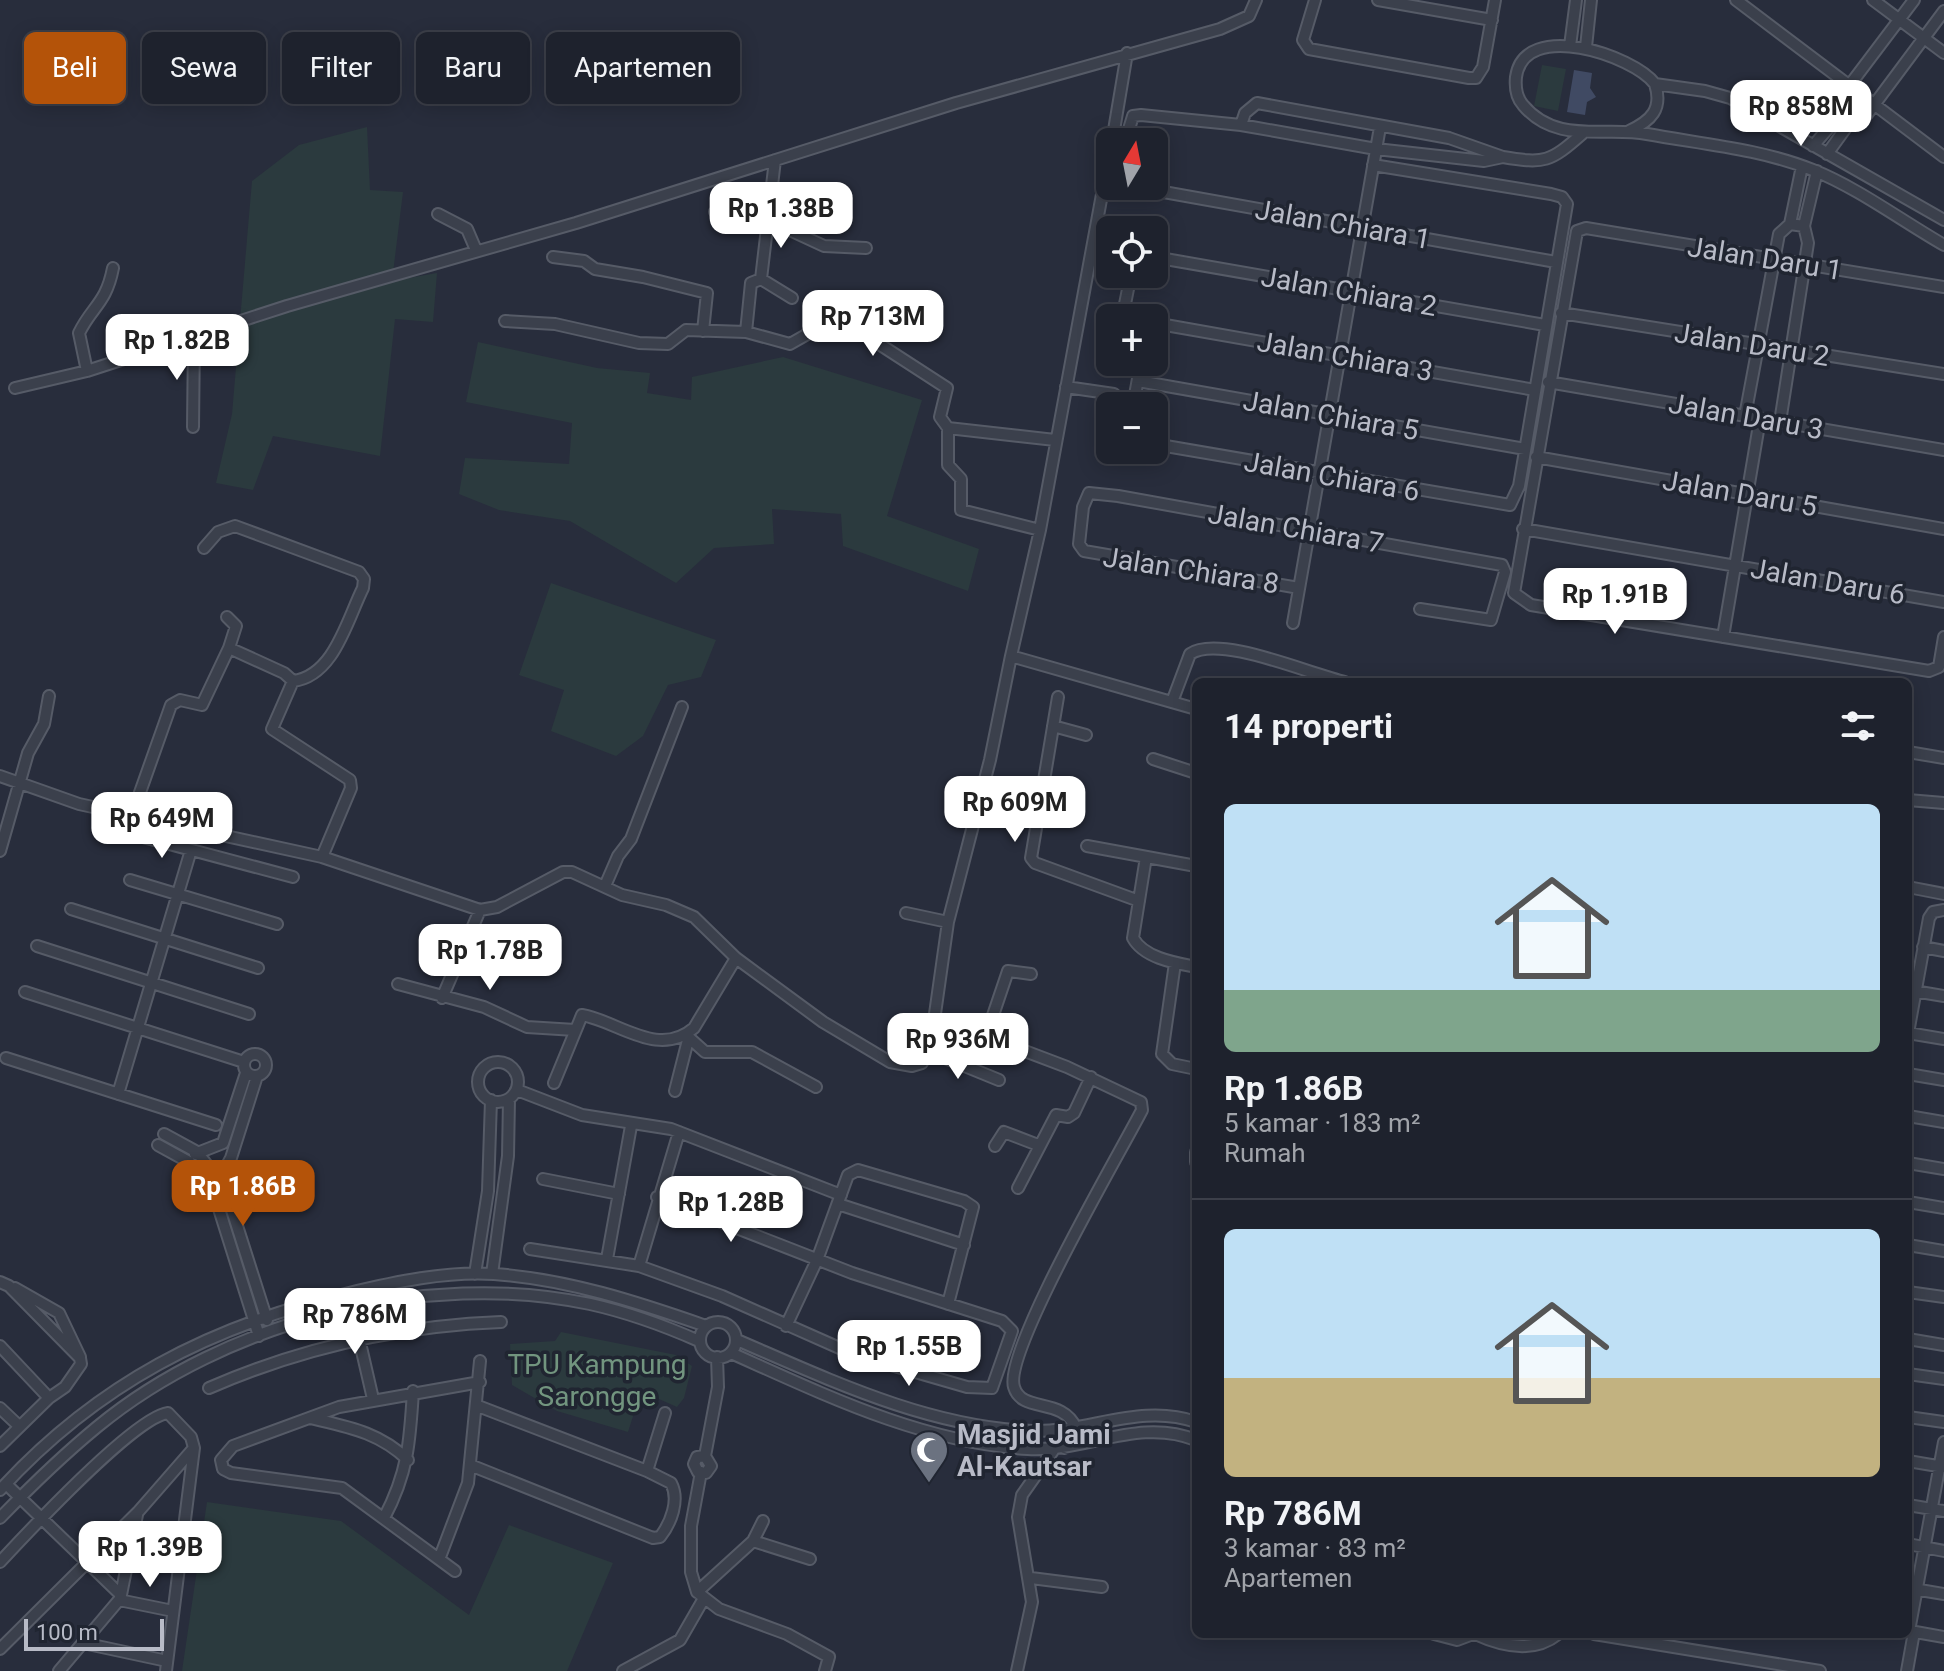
<!DOCTYPE html>
<html lang="id">
<meta charset="utf-8">
<style>
body{margin:0;font-family:Roboto,sans-serif;background:#262a35;color:#f1f3f6;height:100vh;display:flex;flex-direction:column;font-size:30px;white-space:nowrap}
*{box-sizing:border-box;margin:0}
p{font-size:26px;color:#a1a4aa}
.icon{flex:none;width:44px;height:44px;fill:none;stroke:currentColor;stroke-width:2;stroke-linecap:round;stroke-linejoin:round}
.map{position:relative;flex:1;overflow:hidden}
.details{position:absolute;left:1192px;top:678px;width:720px;height:960px;display:flex;flex-direction:column;background:#1e222d;border-radius:12px;box-shadow:0 4px 20px #0003,0 0 0 2px #3c3f49}
.details>*{flex:none}
.hud{position:absolute;left:24px;top:32px;width:760px;height:72px;display:flex;gap:16px}
.needle{width:52px;rotate:10deg}
.fabs{position:absolute;left:1096px;top:128px;display:grid;gap:16px}
.fabs a{display:grid;place-items:center;width:72px;height:72px;border-radius:12px;background:#1e222d;box-shadow:0 4px 20px #0003,0 0 0 2px #3c3f49;font-size:40px}
.scale{position:absolute;left:24px;bottom:20px;width:140px;box-sizing:border-box;padding-left:8px;border:4px solid #b8bbc7;border-top:0;font-size:22px;line-height:28px;white-space:nowrap;color:#b8bbc7;-webkit-text-stroke:6px #202531;paint-order:stroke}
.price{position:absolute;translate:-50% -68px;padding:0 18px;border-radius:16px;background:#fff;color:#222;font-size:26px;line-height:52px;filter:drop-shadow(0 2px 4px #0008)}
.price::after{content:'';position:absolute;left:50%;top:48px;width:24px;height:18px;margin-left:-12px;background:inherit;clip-path:polygon(0 0,100% 0,50% 100%)}
.price.active{background:#b45309;color:#fff}
ul{padding:0;list-style:none}
li{display:grid;align-content:center;gap:16px;height:424px;padding:0 32px}
li+li{border-top:2px solid #3c3f49}
li span{display:grid;place-items:center;height:248px;border-radius:12px;color:#555}
li>.icon{margin-inline-start:auto}
span .icon{width:144px;height:144px;fill:#fffc;stroke-width:1}
li b{font-size:34px}
h2{display:flex;justify-content:space-between;align-items:center;height:96px;padding:0 32px;font-size:34px}
.tag{padding:0 28px;border-radius:12px;background:#1e222d;box-shadow:0 4px 20px #0003,0 0 0 2px #3c3f49;font-size:28px;line-height:72px}
.tag.active{background:#b45309;color:#fff}
.map>svg:first-child{display:block}
</style>
<div class="map">
<svg width="1944" height="1671" viewBox="0 0 1944 1671">
<rect width="100%" height="100%" fill="#282d3c"/>
<!-- green -->
<path fill="#2b3a3e" d="M1542,65L1566,69L1558,111L1534,106Z
M367,127L370,190L403,192L392,281L437,273L433,322L395,319L380,456L273,436L253,490L216,483L232,414L252,181L299,145Z
M478,342L597,368L650,373L647,393L691,400L692,377L783,357L922,400L887,516L979,549L968,591L843,546L841,514L772,509L774,544L714,548L676,583L570,521L499,510L459,494L465,458L569,464L572,423L466,402Z
M551,583L716,640L701,677L668,685L643,736L616,756L551,731L564,690L519,675Z
M561,1332L676,1355L692,1366L684,1398L677,1407L641,1391L628,1432L557,1411L512,1385L510,1344L555,1341Z
M207,1502L341,1521L469,1615L509,1525L613,1563L567,1671H182Z"/>
<!-- water -->
<path fill="#404a63" d="M1574,70L1592,73L1590,88L1596,97L1587,102L1585,115L1567,112Z"/>
<g fill="none" stroke-linecap="round" stroke-linejoin="round">
<!-- street casing -->
<g stroke="#565b67" stroke-width="14">
<path id="street" d="M1315,0L1303,40L1309,49L1469,78H1476L1483,67L1495,0
M1378,0L1492,20
M1736,0L1944,157
M1873,0L1944,53
M1914,0L1840,98L1837,118L1848,125L1865,117L1944,11
M1570,46L1576,0
M1586,47L1591,0
M1655,84L1705,91L1730,98L1944,220
M1629,131C1651,121 1663,109 1655,84C1633,55 1524,19 1516,77C1515,87 1516,97 1523,105C1556,145 1605,126 1647,134C1702,144 1761,149 1813,170C1858,188 1902,221 1944,245
M1112,142L1127,53
M1125,142L1133,116L1141,115L1241,125L1376,149L1484,161L1503,157L1449,138L1257,103L1245,113L1241,125
M1813,146L1837,118
M1110,151L1040,530L1011,656L1196,709
M1827,154L1848,125
M1503,157C1545,164 1550,162 1582,134
M1130,186L1556,262
M715,212L769,217
M438,214L467,229L476,250
M768,220L824,246L866,248
M1790,224L1802,166
M1804,226L1817,171
M553,257L584,261L595,269L643,277L707,293L703,331
M1154,257L1545,325
M1131,274L1124,309L1134,318
M761,279L792,298
M1944,287L1586,228L1577,231L1514,593L1531,605L1929,671L1939,667L1944,637
M1561,313L1944,374
M505,321L555,324L639,343L668,344L686,330L746,332L790,344L827,323L842,320L947,388L940,417L948,428L1055,440
M1154,323L1535,390
M746,332L751,283L761,279L775,160
M87,371L79,333C92,306 106,304 113,268
M1138,381L1525,449
M1548,382L1944,450
M1066,387L1114,394
M15,388L87,371L287,306L576,223L956,103L1220,29L1249,16L1256,0
M1133,406L1141,362
M1745,416L1779,234L1790,224L1804,226L1808,243L1780,422
M193,427L194,337
M948,428V465L961,479V510L1040,530
M1154,444L1510,505L1519,486L1567,204L1562,197L1551,194L1373,165
M1536,457L1944,529
M1523,529L1944,602
M204,548L218,532L235,526L359,572L364,579L363,588C347,620 334,676 293,681L284,673L229,648L236,626L227,617
M1299,588L1084,551L1079,544L1083,507L1089,493L1118,496L1502,565L1505,572L1491,620L1420,609
M1293,623L1380,127
M1723,637L1760,419
M293,681L272,729L350,780L351,788L322,857
M1058,697L1031,858L1035,863L1139,901
M1172,702L1190,654C1219,634 1309,674 1345,682
M1053,726L1086,735
M1908,752L1944,758
M1153,759L1196,773
M0,776L79,804L322,857L480,910L497,907L563,872H572L622,895L666,905L694,917L736,958L823,1022L890,1062L912,1066L922,1063L932,1035L948,922L990,760L1011,656
M1908,800L1944,803
M132,815L171,705L180,700L202,705L229,648
M143,837L293,877
M1087,846L1196,866
M0,851L28,753L44,724L49,696
M1146,857L1133,938C1144,958 1175,963 1196,967
M130,880L277,924
M605,886L618,856L631,839L682,707
M1908,887L1944,894
M71,909L258,968
M906,913L948,922
M37,946L249,1014
M1923,947L1944,951
M1175,963L1162,1054L1172,1064L1196,1069
M398,984L484,1007L527,1027L575,1030
M1914,991L1944,996
M25,992L244,1062
M442,998L480,910
M935,1017L1067,1067L1141,1102L1142,1110C1120,1153 1003,1352 1014,1387C1022,1414 1062,1396 1076,1428L1064,1448
M1908,1033L1929,918L1933,912L1944,910
M686,1035L705,1052H752L816,1087
M986,1036L1008,971L1031,974
M1908,1036V1033L1944,1039
M928,1051L999,1080
M244 1065a11 11 0 1 1 22 0a11 11 0 1 1-22 0Z
M6,1058L216,1125
M478 1082a20 20 0 1 1 40 0a20 20 0 1 1-40 0Z
M1908,1074L1944,1080
M554,1083L582,1015C618,1021 658,1059 694,1028L736,958
M517,1090L582,1115L671,1129L841,1195
M675,1091L688,1040
M118,1094L191,850
M1908,1116L1944,1122
M164,1134L197,1152L225,1188L267,1320
M158,1145L189,1162L214,1193L259,1336
M995,1146L1004,1132L1038,1145
M1196,1152V1162
M195,1154L223,1143L246,1073
M1908,1163L1944,1169
M543,1179L619,1194
M218,1182L231,1158L257,1076
M1018,1188L1056,1115L1068,1117L1074,1113L1091,1077
M1908,1202L1944,1208
M838,1204L964,1245
M1908,1245L1944,1251
M530,1249L639,1266L722,1296L853,1354L967,1387L992,1388L1012,1331L1002,1321L852,1273L657,1197
M607,1259L631,1126
M639,1266L679,1132
M475,1274L488,1191L491,1100
M492,1274L508,1156L509,1099
M0,1282L9,1286L80,1358L81,1364L65,1387L49,1398L0,1446
M15,1288L59,1313L80,1357
M1908,1292L1944,1297
M352,1308L373,1399
M700 1340a18 18 0 1 1 36 0a18 18 0 1 1-36 0Z
M786,1326L817,1260L848,1175L858,1170L964,1201L973,1207L948,1304
M1908,1339L1944,1345
M737,1340C830,1380 930,1428 1033,1431C1090,1432 1141,1403 1196,1422
M0,1346L49,1398
M731,1353C825,1395 923,1443 1028,1449C1086,1452 1139,1417 1196,1440
M1908,1374L1944,1379
M209,1388C303,1347 399,1326 501,1322
M0,1408L19,1426
M1908,1417L1944,1422
M310,1418C348,1427 379,1432 408,1460
M705,1456L697,1457L694,1464L698,1472L706,1473L711,1466L705,1456L718,1387L717,1357
M1908,1461L1944,1467
M470,1465L653,1538L660,1537C671,1523 680,1500 671,1483L647,1471L478,1406
M647,1471L665,1413
M701,1472L691,1526V1572L697,1592L719,1609L787,1634L829,1657L825,1671
M6,1484L121,1595L119,1600
M0,1490C97,1384 210,1326 349,1293C395,1282 446,1271 494,1274C567,1279 637,1302 706,1326
M1908,1505L1944,1511
M0,1518C30,1487 63,1455 97,1427C225,1321 428,1269 590,1304C626,1312 665,1326 699,1341
M384,1518C408,1473 410,1441 413,1391
M753,1541L810,1559
M1908,1544L1944,1551
M440,1557L468,1483L480,1361
M0,1562C27,1533 135,1417 168,1413L191,1437L194,1448L166,1671
M455,1571L342,1488L231,1473L223,1469L221,1460L233,1446L339,1407L480,1382
M1031,1578L1102,1587
M1908,1588L1944,1594
M697,1592L753,1541L763,1521
M121,1595L137,1515
M119,1600L173,1611
M1909,1631L1944,1442
M1910,1631L1944,1637
M1434,1634L1457,1640L1473,1634
M1475,1634C1501,1646 1533,1654 1558,1634
M1594,1634L1820,1671
M83,1643L167,1661
M0,1649L138,1512L193,1449
M59,1671L119,1600
M623,1671L680,1640L703,1600
M1017,1671L1032,1602L1018,1517L1022,1495L1055,1448
M1907,1671L1914,1632"/>
</g>
<!-- street -->
<use href="#street" stroke="#3b404c" stroke-width="10"/>
</g>
<!-- icons -->
<defs>
<g id="mosque-pin" transform="scale(2)"><path d="M0 17L-7.5 6A9.5 9.5 0 1 1 7.5 6Z" fill="#6b7280" stroke="#202531"/><path d="M3.5-4.9A6 6 0 1 0 3.5 4.9A5 5 0 1 1 3.5-4.9Z" fill="#fff"/></g>
</defs>
<g fill-rule="evenodd">
<use href="#mosque-pin" x="929" y="1450"/>
</g>
<g text-anchor="middle" stroke-width="7" stroke-linejoin="round" paint-order="stroke">
<!-- street labels -->
<g font-size="28" fill="#b8bbc7" stroke="#202531">
<text transform="translate(1343 224) rotate(10)" y="10">Jalan Chiara 1</text>
<text transform="translate(1765 258) rotate(9)" y="10">Jalan Daru 1</text>
<text transform="translate(1349 291) rotate(10)" y="10">Jalan Chiara 2</text>
<text transform="translate(1752 344) rotate(9)" y="10">Jalan Daru 2</text>
<text transform="translate(1345 356) rotate(10)" y="10">Jalan Chiara 3</text>
<text transform="translate(1331 415) rotate(10)" y="10">Jalan Chiara 5</text>
<text transform="translate(1746 416) rotate(10)" y="10">Jalan Daru 3</text>
<text transform="translate(1332 476) rotate(10)" y="10">Jalan Chiara 6</text>
<text transform="translate(1740 493) rotate(10)" y="10">Jalan Daru 5</text>
<text transform="translate(1296 528) rotate(10)" y="10">Jalan Chiara 7</text>
<text transform="translate(1191 570) rotate(9)" y="10">Jalan Chiara 8</text>
<text transform="translate(1828 581) rotate(10)" y="10">Jalan Daru 6</text>
</g>
<!-- park labels -->
<g font-size="28" fill="#72957f" stroke="#202531">
<text x="597" y="1374">TPU Kampung<tspan x="597" dy="32">Sarongge</tspan></text>
</g>
<!-- poi labels -->
<g font-size="28" font-weight="bold" fill="#b8bbc7" stroke="#202531" text-anchor="start">
<text x="957" y="1444">Masjid Jami<tspan x="957" dy="32">Al-Kautsar</tspan></text>
</g>
</g>
</svg>
<div class="fabs">
<a><svg class="needle" viewBox="-14 -14 28 28"><path d="M0-13l5 13h-10z" fill="#e53935"/><path d="M0 13l5-13h-10z" fill="#a1a4aa"/></svg></a>
<a><svg class="icon" aria-label="locate" viewBox="0 0 24 24"><circle cx="12" cy="12" r="6"/><path d="M12 2v4M12 18v4M2 12h4M18 12h4"/></svg></a>
<a>+</a>
<a>−</a>
</div>
<div class="scale">100 m</div>
<b class="price" style="left:1801px;top:148px">Rp 858M</b>
<b class="price" style="left:781px;top:250px">Rp 1.38B</b>
<b class="price" style="left:873px;top:358px">Rp 713M</b>
<b class="price" style="left:177px;top:382px">Rp 1.82B</b>
<b class="price" style="left:1615px;top:636px">Rp 1.91B</b>
<b class="price" style="left:1015px;top:844px">Rp 609M</b>
<b class="price" style="left:162px;top:860px">Rp 649M</b>
<b class="price" style="left:490px;top:992px">Rp 1.78B</b>
<b class="price" style="left:958px;top:1081px">Rp 936M</b>
<b class="price active" style="left:243px;top:1228px">Rp 1.86B</b>
<b class="price" style="left:731px;top:1244px">Rp 1.28B</b>
<b class="price" style="left:355px;top:1356px">Rp 786M</b>
<b class="price" style="left:909px;top:1388px">Rp 1.55B</b>
<b class="price" style="left:150px;top:1589px">Rp 1.39B</b>
<div class="hud">
<a class="tag active">Beli</a>
<a class="tag">Sewa</a>
<a class="tag">Filter</a>
<a class="tag">Baru</a>
<a class="tag">Apartemen</a>
</div>
<section class="details">
<h2>14 properti<svg class="icon" aria-label="filters" viewBox="0 0 24 24"><path d="M4 7h16M4 17h16"/><circle cx="9" cy="7" r="2"/><circle cx="15" cy="17" r="2"/></svg></h2>
<ul>
<li><span style="background:linear-gradient(#bfe0f5 75%,#7fa58c 0)"><svg class="icon" aria-label="home" viewBox="0 0 24 24"><path d="M3 11l9-7 9 7M6 9v11h12V9"/></svg></span><div><b>Rp 1.86B</b><p>5 kamar · 183 m²</p><p>Rumah</p></div></li>
<li><span style="background:linear-gradient(#bfe0f5 60%,#c2b280 0)"><svg class="icon" aria-label="home" viewBox="0 0 24 24"><path d="M3 11l9-7 9 7M6 9v11h12V9"/></svg></span><div><b>Rp 786M</b><p>3 kamar · 83 m²</p><p>Apartemen</p></div></li>
</ul>
</section>
</div>
